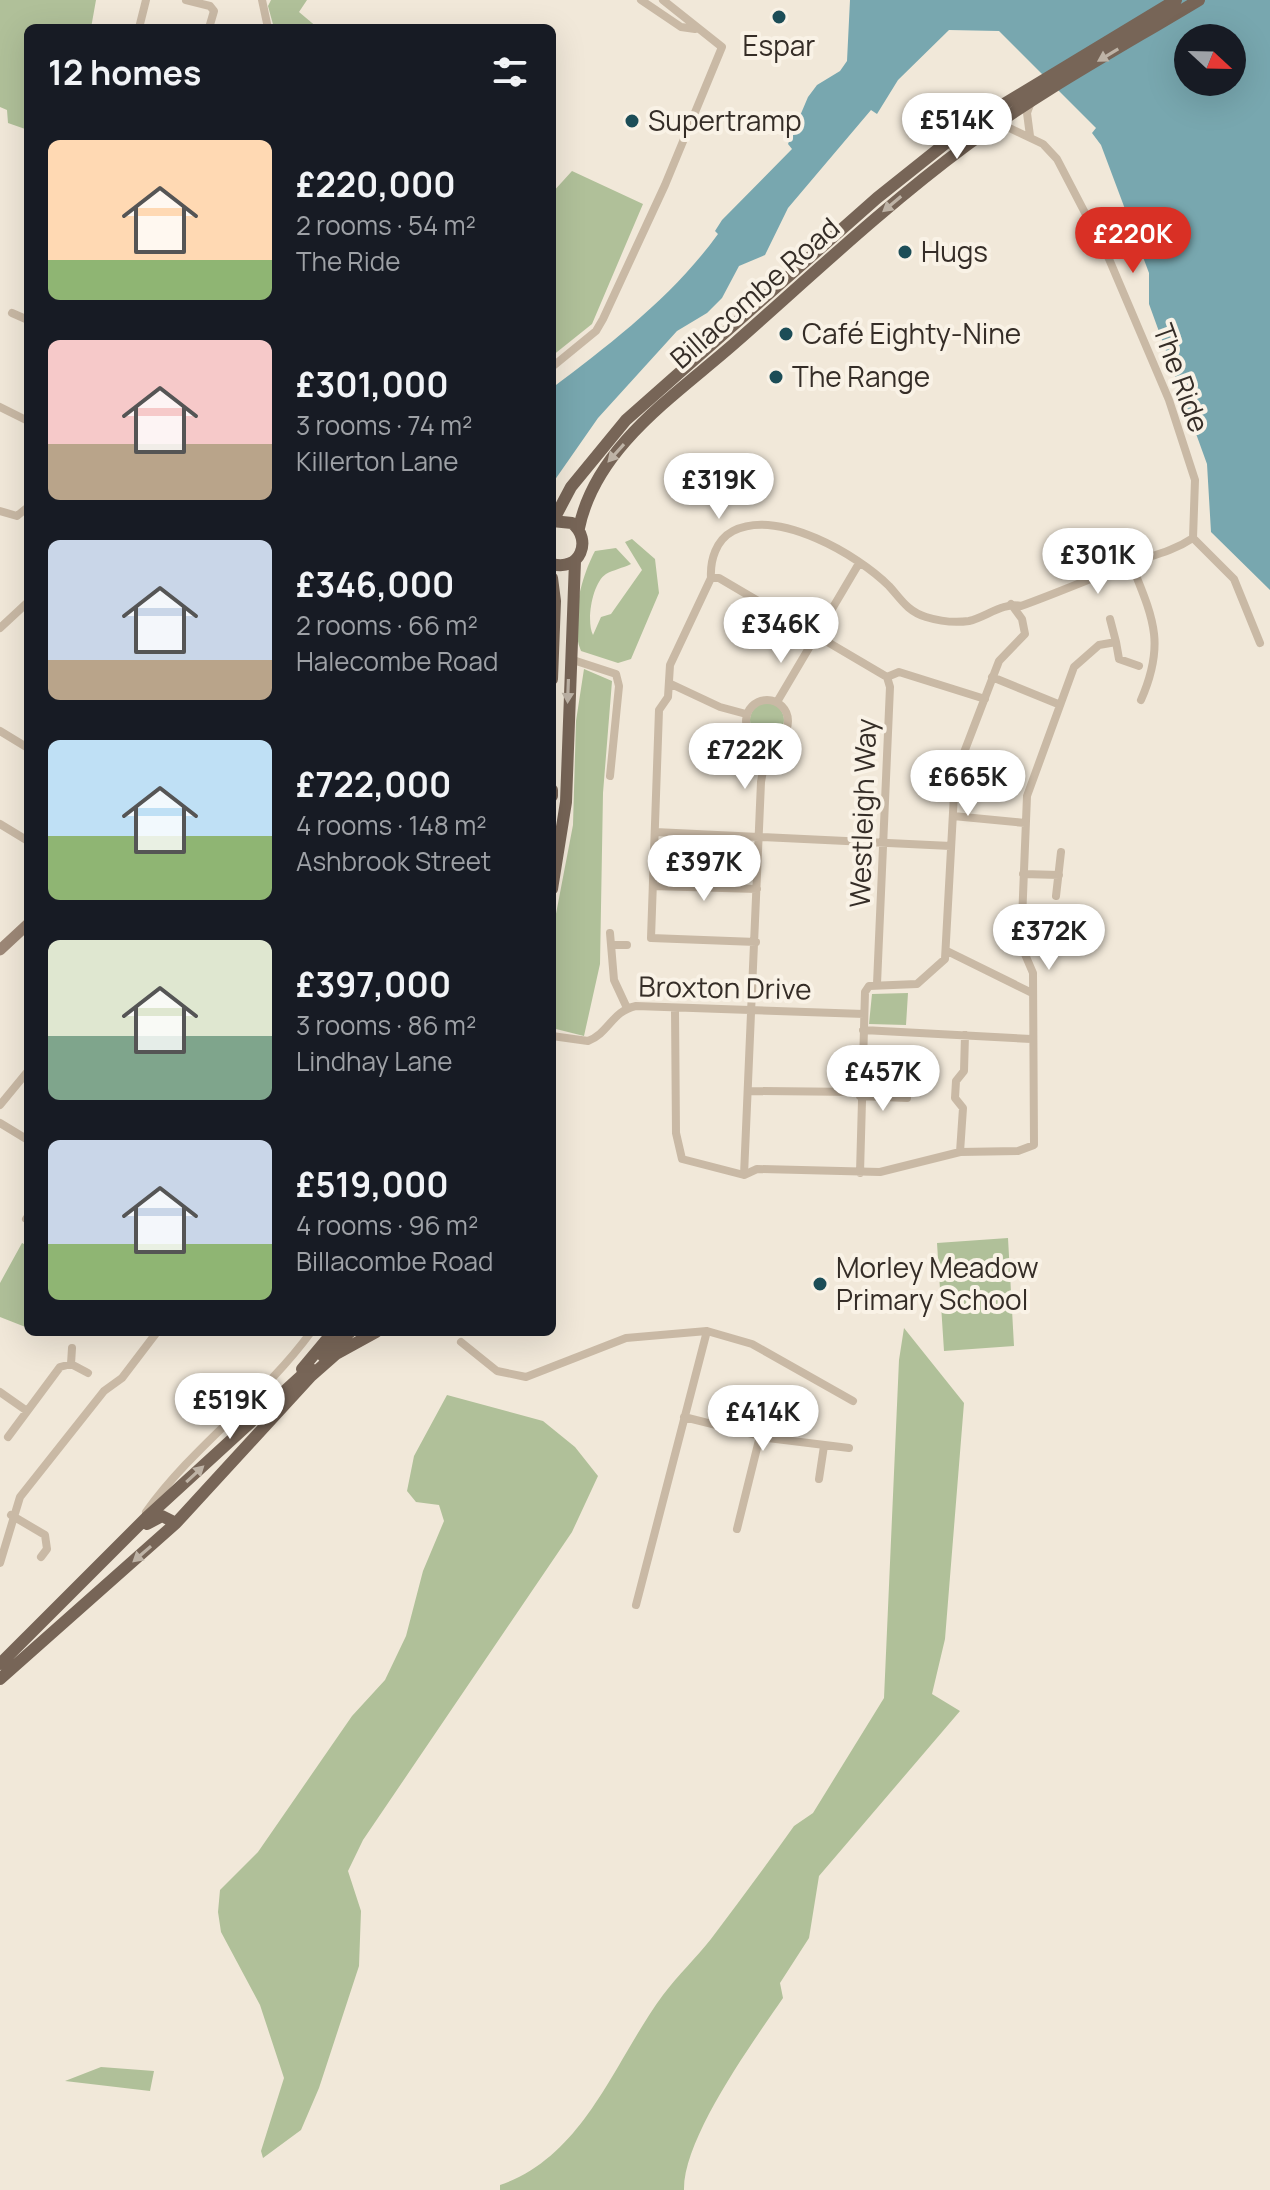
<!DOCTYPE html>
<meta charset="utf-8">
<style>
body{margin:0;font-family:Manrope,sans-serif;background:#20242c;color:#f1f3f6;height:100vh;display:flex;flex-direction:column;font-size:30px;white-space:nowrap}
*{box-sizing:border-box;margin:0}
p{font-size:26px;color:#9ea1a6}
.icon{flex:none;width:44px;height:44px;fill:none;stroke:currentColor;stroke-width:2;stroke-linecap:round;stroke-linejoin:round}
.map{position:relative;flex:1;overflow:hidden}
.drawer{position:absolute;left:24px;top:24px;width:532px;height:1312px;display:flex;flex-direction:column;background:#171b24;border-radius:12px;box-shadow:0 8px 32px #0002}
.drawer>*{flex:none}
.needle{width:52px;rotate:112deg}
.tools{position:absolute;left:1174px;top:24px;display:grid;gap:16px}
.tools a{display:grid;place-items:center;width:72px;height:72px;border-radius:50%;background:#171b24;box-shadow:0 8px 32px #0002;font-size:40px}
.price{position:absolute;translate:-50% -68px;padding:0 18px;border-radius:28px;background:#fff;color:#222;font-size:26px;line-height:52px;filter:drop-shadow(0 2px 4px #0008)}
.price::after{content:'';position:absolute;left:50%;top:48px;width:24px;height:18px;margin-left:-12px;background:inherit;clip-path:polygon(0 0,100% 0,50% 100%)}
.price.active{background:#d93025;color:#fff}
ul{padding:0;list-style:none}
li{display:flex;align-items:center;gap:24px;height:200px;padding:0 24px}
li span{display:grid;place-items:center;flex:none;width:224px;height:160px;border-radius:12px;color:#555}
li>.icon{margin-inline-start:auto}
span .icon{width:96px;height:96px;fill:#fffc;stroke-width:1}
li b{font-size:34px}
h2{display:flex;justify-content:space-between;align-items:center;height:96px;padding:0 24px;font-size:34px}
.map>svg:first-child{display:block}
</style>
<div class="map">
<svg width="1270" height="2190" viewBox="0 0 1270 2190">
<rect width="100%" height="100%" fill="#f1e8d9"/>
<!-- green -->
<path fill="#b0c099" d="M0,0H96L91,28H28V130L8,123L7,110L0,107Z
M271,0H307L299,12L318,28H274L268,6Z
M572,171L643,204L592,324L552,356V193Z
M632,539L655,559L659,593L631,659L618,663L581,651C569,623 581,577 595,551L616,548L631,564C623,568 613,570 606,574C592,583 586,622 593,635L601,617L611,614L642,570L625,542Z
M584,669L612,681L603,793L600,964L584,1036L552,1028L555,919L573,825L576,721Z
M750 720a17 17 0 1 1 34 0a17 17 0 1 1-34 0Z
M908,993L906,1025L869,1024L872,994Z
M1008,1238L1014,1346L944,1351L937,1243Z
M22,1243L28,1246V1328L0,1317V1283Z
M904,1328L964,1403L945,1639L932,1694L960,1711L819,1876L809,1938L780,1983L783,1998C753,2042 683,2138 684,2190H500V2185C585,2156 614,2061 663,1995C678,1975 696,1958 711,1939C739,1902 767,1864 794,1826L813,1813L884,1698L899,1360Z
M447,1395L543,1421L575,1447L598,1476L572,1532L363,1840L348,1871L361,1911L359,1966L319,2088L301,2130L263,2158L261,2151L284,2078L260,2005L221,1932L218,1912L220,1890L258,1852L352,1716L385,1680L406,1636L423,1571L444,1521L439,1505L416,1502L407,1491L414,1456Z
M101,2067L154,2071L150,2091L65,2081Z"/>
<!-- water -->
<path fill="#78a7af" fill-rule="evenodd" d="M850,0H1270V590L1211,532L1207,464L1149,304V273L1101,145L1092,133L1096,128L999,31L949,30L898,80L877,114L871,110L788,208L765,255L739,266L722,298L707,313L677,331L598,418L552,484V388C612,343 674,295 718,234L715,231L722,220L792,149L788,144L808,97L817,85L840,71L847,61ZM1188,38H1232V82H1188Z"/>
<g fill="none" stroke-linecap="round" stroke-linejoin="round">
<!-- street -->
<path stroke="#c9b9a5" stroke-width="8" d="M186,0L210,6L214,11L209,28
M262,0L268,28
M641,0L681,27L695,29
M139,28L146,0
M999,123L1043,144L1057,159L1109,259L1169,400L1195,480L1193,538
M1030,136L1027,113L1031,102
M951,146L992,123
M12,313L28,320
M552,367L596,331L603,319L665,185L722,47L663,0
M0,407L28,421
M0,511L17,516L28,507
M1193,538L1234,579L1260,643
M1131,563C1153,618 1166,643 1141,700
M711,578C710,560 716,540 733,531C778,508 858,555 889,586C901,599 907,611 926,617C939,621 955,623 969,621C986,617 1003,602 1021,606C1057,593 1092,578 1128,564C1150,556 1172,552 1193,538
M711,578H719L887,677L890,687L877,984
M711,578L670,665L668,697L659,710L651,938L756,942
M0,628L28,602
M1116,642L1119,659L1139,666
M570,659L616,674L619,686L610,776
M887,677L899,672L985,699
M992,677L1058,704
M671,684L720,707L746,714
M746 721a21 21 0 1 1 42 0a21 21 0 1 1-42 0Z
M777,702L858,565
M0,731L28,748
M953,816L1025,823
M0,824L28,841
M655,832L951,846
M1023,874L1059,875
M653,886L757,889
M1056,896L1061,852
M610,933L614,980L627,1008
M611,945H627
M947,951L1032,993
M675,1009L676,1133L682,1159L744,1175L757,1169L880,1172L960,1152L1018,1151L1034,1145L1033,973L1021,945L1027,796L1074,667L1099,645L1116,642L1110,619
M863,1030L1031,1039
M552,1036L588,1041C609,1033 612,1011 636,1006L864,1014
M750,1091L860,1092
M860,1096L907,1098
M0,1105L28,1071
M0,1123L28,1140
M960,1152L963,1108L955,1098L956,1081L964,1071L965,1035
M860,1173L865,992L869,986L917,984L945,959L955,776L999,661L1025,634L1022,619L1011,604
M744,1175L761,782L768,742
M26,1219L28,1220
M461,1342L497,1371L526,1377L626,1338L707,1331L752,1344L853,1401
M71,1364L72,1348
M0,1392L27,1411
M684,1417L768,1438L849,1448
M8,1437L60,1367L71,1364L88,1373
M819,1479L824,1446
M146,1512C194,1445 263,1398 311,1332
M11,1515L45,1535L47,1549L41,1557
M737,1529L760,1436
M0,1563L20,1497L104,1391L122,1378L157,1332
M636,1605L707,1331"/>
<!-- secondary -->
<path stroke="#9d8877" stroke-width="11" d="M0,950L28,924"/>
<!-- primary -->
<path stroke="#776557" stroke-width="12" d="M552,521L572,523C593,540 580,572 552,564
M553,521L571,487L626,420L877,198L966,127L1176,0
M579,528C596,446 676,395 736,342C812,275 886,205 967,145C1040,91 1121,47 1199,0
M552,578L555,601L552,679
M552,790V796
M552,889L566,802L575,561
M323,1356L350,1332
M302,1369L333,1332
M147,1524L162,1516L176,1523
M0,1664L146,1518L310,1368
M0,1679L176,1523L311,1376L336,1354L376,1332"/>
</g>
<!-- one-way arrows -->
<defs><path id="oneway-solid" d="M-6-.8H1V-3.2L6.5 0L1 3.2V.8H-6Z" transform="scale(2)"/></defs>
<g fill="#beb3a6">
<use href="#oneway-solid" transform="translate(1108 55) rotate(149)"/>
<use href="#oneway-solid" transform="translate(892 204) rotate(140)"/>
<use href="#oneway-solid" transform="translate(616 453) rotate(132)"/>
<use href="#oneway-solid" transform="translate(568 691) rotate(92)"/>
<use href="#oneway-solid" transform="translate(195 1474) rotate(-43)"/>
<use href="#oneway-solid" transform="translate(142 1554) rotate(139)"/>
</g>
<!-- markers -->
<g fill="#1c4d57" stroke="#f9f2e6" stroke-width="3">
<circle cx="779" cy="17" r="8"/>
<circle cx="632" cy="121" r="8"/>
<circle cx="905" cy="252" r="8"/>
<circle cx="786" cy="334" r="8"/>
<circle cx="776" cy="377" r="8"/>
<circle cx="820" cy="1284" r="8"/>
</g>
<g text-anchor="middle" stroke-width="8" stroke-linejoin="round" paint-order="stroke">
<!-- poi labels -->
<g font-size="28" fill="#352d27" stroke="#f9f2e6" text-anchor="start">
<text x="779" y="56" text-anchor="middle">Espar</text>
<text x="648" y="131">Supertramp</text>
<text x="921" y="262">Hugs</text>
<text x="802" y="344">Café Eighty-Nine</text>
<text x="792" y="387">The Range</text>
<text x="836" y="1278">Morley Meadow<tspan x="836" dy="32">Primary School</tspan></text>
</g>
<!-- street labels -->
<g font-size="28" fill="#352d27" stroke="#f9f2e6">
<text transform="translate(755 293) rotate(-41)" y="10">Billacombe Road</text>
<text transform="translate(1181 378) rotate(70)" y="10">The Ride</text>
<text transform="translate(863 813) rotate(-88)" y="10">Westleigh Way</text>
<text transform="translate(725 988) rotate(1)" y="10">Broxton Drive</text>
</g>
</g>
</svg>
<div class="tools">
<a><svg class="needle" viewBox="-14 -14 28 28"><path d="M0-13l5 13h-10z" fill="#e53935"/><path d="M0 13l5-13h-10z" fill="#9ea1a6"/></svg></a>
</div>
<b class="price" style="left:957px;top:161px">£514K</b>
<b class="price active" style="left:1133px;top:275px">£220K</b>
<b class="price" style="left:719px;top:521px">£319K</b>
<b class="price" style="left:1098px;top:596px">£301K</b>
<b class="price" style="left:781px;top:665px">£346K</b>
<b class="price" style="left:745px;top:791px">£722K</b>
<b class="price" style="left:968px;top:818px">£665K</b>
<b class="price" style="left:704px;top:903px">£397K</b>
<b class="price" style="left:1049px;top:972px">£372K</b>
<b class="price" style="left:883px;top:1113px">£457K</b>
<b class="price" style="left:230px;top:1441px">£519K</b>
<b class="price" style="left:763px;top:1453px">£414K</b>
<section class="drawer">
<h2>12 homes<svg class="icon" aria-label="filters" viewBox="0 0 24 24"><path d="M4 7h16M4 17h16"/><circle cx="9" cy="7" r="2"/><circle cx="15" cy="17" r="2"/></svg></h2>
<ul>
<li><span style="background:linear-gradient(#ffd9b3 75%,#8fb573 0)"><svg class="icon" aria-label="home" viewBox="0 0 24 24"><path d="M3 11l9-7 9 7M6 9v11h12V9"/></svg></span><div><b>£220,000</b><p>2 rooms · 54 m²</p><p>The Ride</p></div></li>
<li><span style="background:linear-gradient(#f6c9c9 65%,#b9a48a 0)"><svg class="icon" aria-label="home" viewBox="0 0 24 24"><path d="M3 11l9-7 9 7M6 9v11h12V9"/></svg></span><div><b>£301,000</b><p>3 rooms · 74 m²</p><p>Killerton Lane</p></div></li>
<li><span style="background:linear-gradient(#c9d6e8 75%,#b9a48a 0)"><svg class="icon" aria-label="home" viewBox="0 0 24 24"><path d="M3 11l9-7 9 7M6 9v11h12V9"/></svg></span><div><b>£346,000</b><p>2 rooms · 66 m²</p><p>Halecombe Road</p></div></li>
<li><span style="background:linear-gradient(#bfe0f5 60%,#8fb573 0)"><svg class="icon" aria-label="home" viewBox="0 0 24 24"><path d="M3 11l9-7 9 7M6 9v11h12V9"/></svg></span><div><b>£722,000</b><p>4 rooms · 148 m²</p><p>Ashbrook Street</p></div></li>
<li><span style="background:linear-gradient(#dfe7d0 60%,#7fa58c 0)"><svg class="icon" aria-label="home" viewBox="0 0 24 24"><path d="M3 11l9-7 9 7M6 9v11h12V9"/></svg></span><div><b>£397,000</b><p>3 rooms · 86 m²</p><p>Lindhay Lane</p></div></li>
<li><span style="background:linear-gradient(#c9d6e8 65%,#8fb573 0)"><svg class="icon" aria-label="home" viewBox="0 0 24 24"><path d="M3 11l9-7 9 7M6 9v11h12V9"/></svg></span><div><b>£519,000</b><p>4 rooms · 96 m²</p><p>Billacombe Road</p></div></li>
</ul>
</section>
</div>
